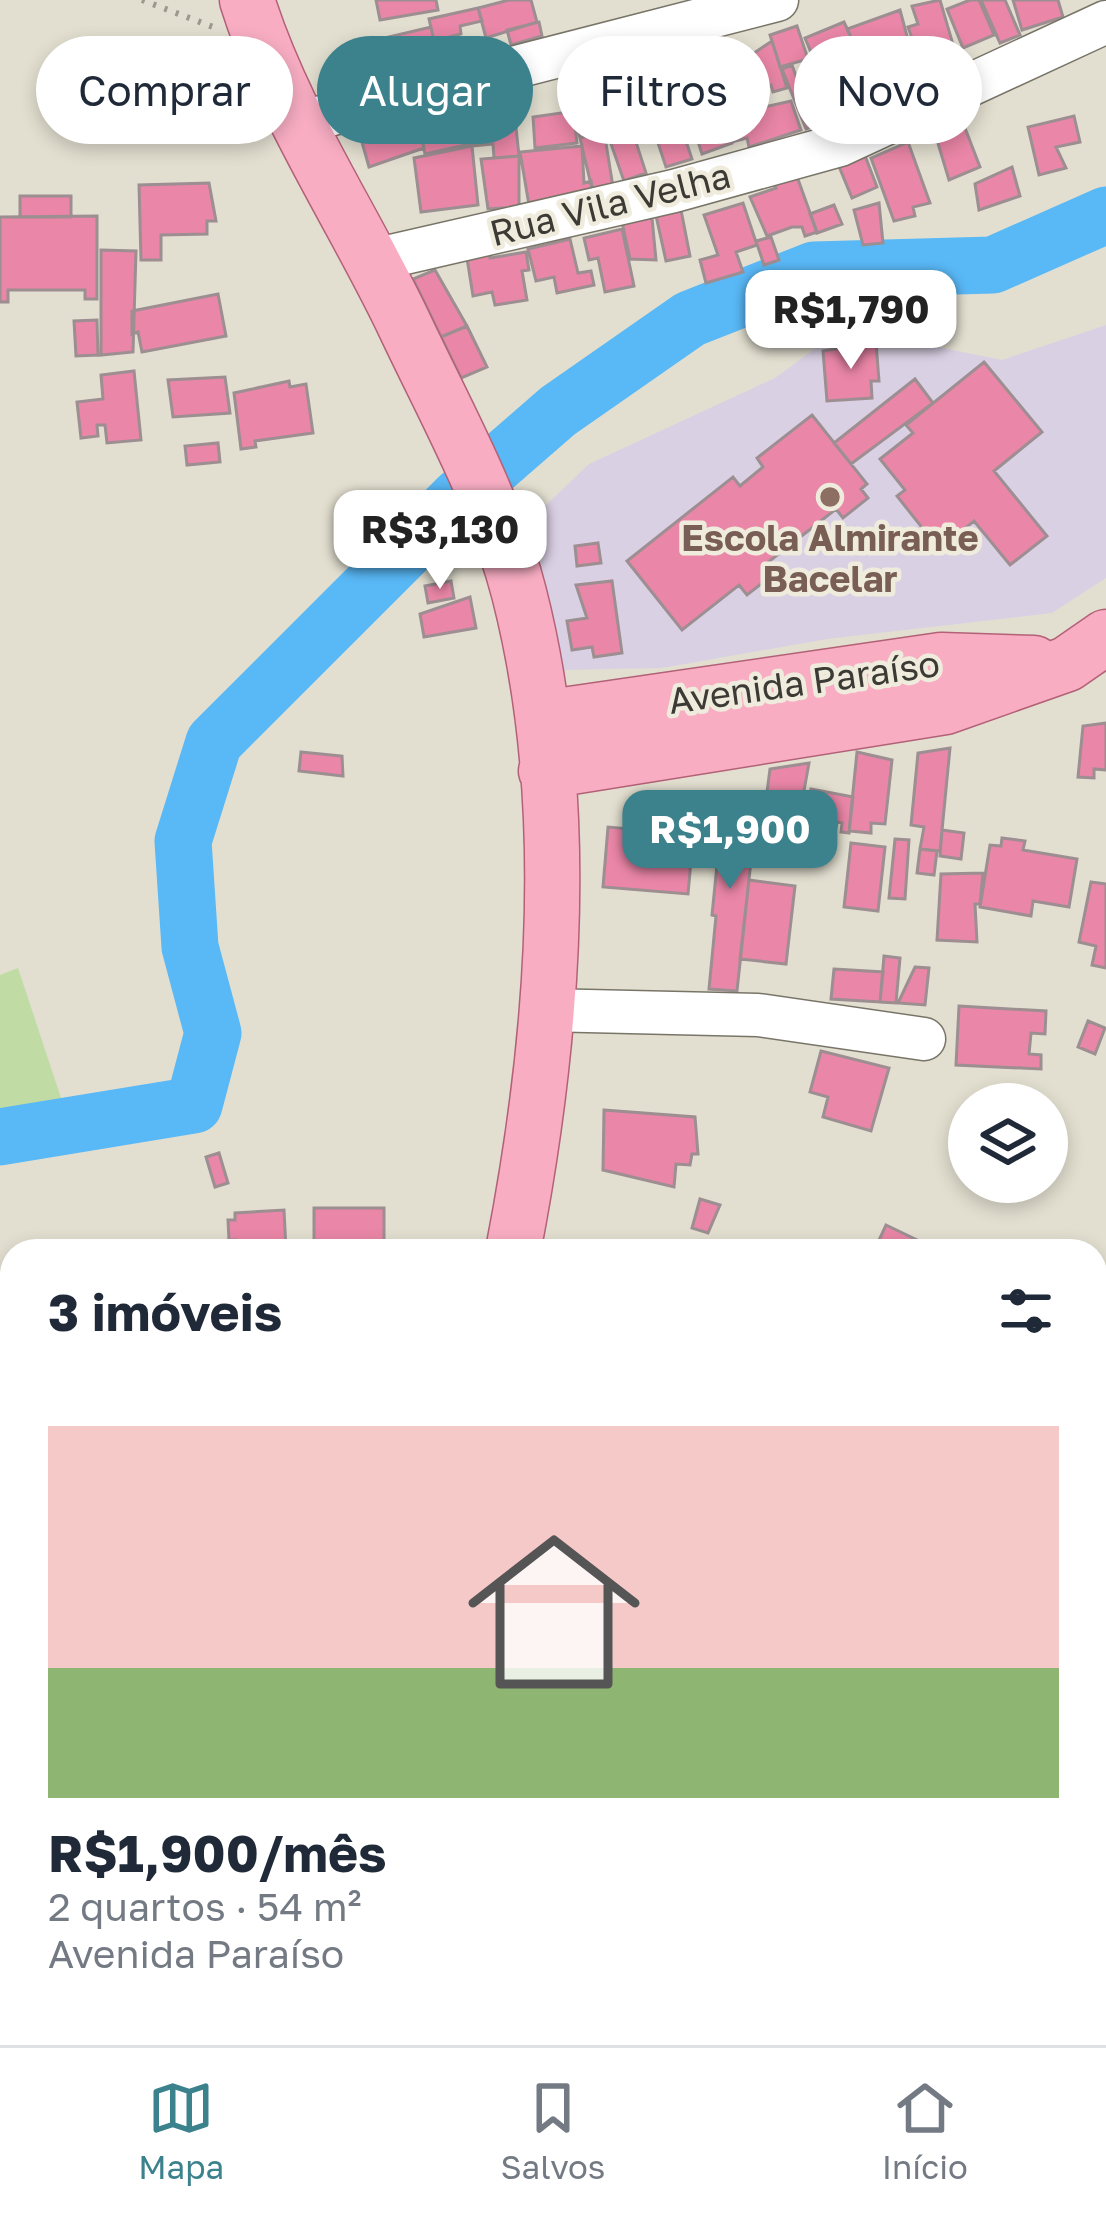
<!DOCTYPE html>
<html lang="pt">
<meta charset="utf-8">
<style>
body{margin:0;font-family:"Golos Text",sans-serif;background:#f6f6f7;color:#1f2937;height:100vh;display:flex;flex-direction:column;font-size:45px;white-space:nowrap}
*{box-sizing:border-box;margin:0}
p{font-size:39px;color:#747a83}
.icon{flex:none;width:66px;height:66px;fill:none;stroke:currentColor;stroke-width:2;stroke-linecap:round;stroke-linejoin:round}
.map{position:relative;flex:1;overflow:hidden}
.side{position:absolute;left:0px;top:1239px;width:1107px;height:807px;display:flex;flex-direction:column;background:#fff;border-radius:36px 36px 0 0;box-shadow:0 6px 18px #0003}
.side>*{flex:none}
.guide{position:absolute;left:36px;top:36px;width:1035px;height:108px;display:flex;gap:24px}
.tools{position:absolute;left:948px;top:1083px;display:grid;gap:24px}
.tools a{display:grid;place-items:center;width:120px;height:120px;border-radius:50%;background:#fff;box-shadow:0 6px 18px #0003;font-size:60px}
.price{position:absolute;translate:-50% -102px;padding:0 27px;border-radius:24px;background:#fff;color:#222;font-size:39px;line-height:78px;filter:drop-shadow(0 3px 6px #0008)}
.price::after{content:'';position:absolute;left:50%;top:72px;width:36px;height:27px;margin-left:-18px;background:inherit;clip-path:polygon(0 0,100% 0,50% 100%)}
.price.on{background:#3c828d;color:#fff}
ul{padding:0;list-style:none}
li{display:grid;align-content:center;gap:24px;height:636px;padding:0 48px}
li+li{border-top:3px solid #e0e1e3}
li span{display:grid;place-items:center;height:372px;border-radius:0px;color:#555}
li>.icon{margin-inline-start:auto}
span .icon{width:216px;height:216px;fill:#fffc;stroke-width:1}
li b{font-size:51px}
h2{display:flex;justify-content:space-between;align-items:center;height:144px;padding:0 48px;font-size:51px}
.chip{padding:0 42px;border-radius:54px;background:#fff;box-shadow:0 6px 18px #0003;font-size:42px;line-height:108px}
.chip.on{background:#3c828d;color:#fff}
.menu{display:flex;justify-content:space-around;align-items:center;height:168px;border-top:3px solid #e0e1e3;background:#fff;font-size:33px;color:#747a83}
.menu a{display:grid;justify-items:center;gap:6px}
.menu .on{color:#3c828d}
.map>svg:first-child{display:block}
</style>
<div class="map">
<svg width="1106" height="2045" viewBox="0 0 1106 2045">
<rect width="100%" height="100%" fill="#e2dfd0"/>
<!-- education -->
<path fill="#dad0e4" d="M1106,325V578L1052,613L827,639L662,668L563,670L519,531L589,464L775,378L828,339L878,335L1002,360Z"/>
<!-- green -->
<path fill="#c0dca4" d="M18,968L67,1116L0,1127V975Z"/>
<g fill="none" stroke-linecap="round" stroke-linejoin="round">
<!-- river -->
<path stroke="#59b8f6" stroke-width="57" d="M0,1137L194,1105L213,1033L190,947L183,841L214,742L459,497L558,411L690,319L814,270L993,265L1106,215"/>
</g>
<!-- building -->
<path fill="#ea86a7" stroke="#9d8e92" stroke-width="3" d="M376,0H436L438,10L380,20Z
M509,0H531L537,22L486,38L478,8Z
M940,0L954,48L947,49L950,60L941,62L945,73L927,80L908,27L918,24L912,6Z
M970,0H979L994,35L963,48L947,9Z
M981,0H1005L1020,35L1000,43Z
M1013,0H1058L1063,17L1022,30Z
M478,8L482,21L460,26L461,34L434,41L429,19Z
M900,10L919,81L899,87L889,57L864,65L847,29Z
M539,22L542,36L511,45L507,30Z
M844,22L864,65L823,81L805,38Z
M797,26L808,59L780,67L770,35Z
M431,27L434,41L457,35L461,53L391,70L384,38Z
M772,41L787,88L773,92L771,85L762,88L751,55Z
M743,56L745,62L753,60L763,100L723,112L708,66Z
M628,64L647,120L613,129L599,71Z
M792,65L796,76L808,72L812,82L822,79L832,100L822,104L828,122L806,129L782,69Z
M674,66L682,92L655,100L647,74Z
M600,83L613,129L580,138L569,92Z
M513,90L514,108L490,110L491,128L481,130L482,142L472,143L467,97Z
M718,97L732,143L702,154L687,107Z
M791,101L801,130L749,147L747,138L732,142L724,116Z
M514,108L519,156L494,158L493,144L472,146L482,142L481,130L491,128L490,110Z
M463,111L470,144L425,154L418,121Z
M568,112L574,116L577,143L535,148L533,117Z
M416,113L421,132L389,141L384,122Z
M677,114L692,159L666,167L651,122Z
M1074,116L1080,142L1056,147L1066,168L1039,175L1028,127Z
M647,120L652,133L635,139L646,173L624,181L610,141L621,137L618,128Z
M384,122L389,141L421,132L424,148L369,167L358,128Z
M965,128L980,167L949,180L937,140Z
M604,131L613,187L593,193L580,138Z
M908,142L930,203L913,207L915,216L894,221L871,158Z
M472,146L478,205L421,212L414,158Z
M582,146L584,183L591,181L593,193L529,205L520,152Z
M864,153L877,187L852,198L838,164Z
M519,156V207L488,209L481,159Z
M1012,167L1020,196L979,210L975,184Z
M795,171L817,232L805,236L802,227H792L767,236L750,197L776,188L772,178Z
M209,183L216,221H207V234L161,235V260H141L139,185Z
M20,196H71V217H20Z
M743,203L757,245L736,252L743,272L706,283L700,260L718,255L704,215Z
M879,203L883,243L863,245L854,210Z
M680,205L690,256L666,261L655,211Z
M834,205L842,224L817,233L810,214Z
M97,216V299H85V290H8V302H0V217Z
M652,218L656,260L630,259L622,222Z
M622,229L634,286L605,292L598,258L589,260L584,238Z
M771,237L779,260L764,265L756,241Z
M570,239L578,273L591,271L594,285L557,293L554,277L536,281L528,249Z
M489,248L490,258L526,252L529,270L522,271L527,300L495,305L492,292L473,296L466,252Z
M101,250L136,251L133,352L101,355Z
M435,270L467,326L441,337L413,279Z
M218,294L226,336L142,352L138,332L132,334V311Z
M97,320L98,355L76,356L74,321Z
M467,326L487,367L461,378L441,337Z
M876,342L879,381H871L872,398L827,401L823,351Z
M984,362L1042,432L994,471L1047,536L1010,565L974,521L939,549L897,496L905,490L880,459L913,433L906,425Z
M134,371L141,440L107,443L105,425H97L98,436L81,438L77,402L103,399L101,375Z
M225,377L230,413L173,417L168,380Z
M915,379L933,403L851,464L834,443Z
M289,381L290,387L306,384L313,433L255,441L256,447L241,449L234,393Z
M812,415L867,484L861,489L868,498L843,518L836,509L767,563L775,573L747,595L739,585L682,630L627,561L733,477L740,486L763,467L757,458Z
M218,443L220,462L187,465L185,446Z
M598,543L601,563L577,566L575,546Z
M451,581L454,598L428,603L425,586Z
M612,581L622,653L594,657L592,647L572,650L567,621L587,618L576,585Z
M470,597L476,628L424,637L420,614Z
M1106,723V770L1094,769V778L1078,777L1083,726Z
M950,748L940,851L920,849L924,827L911,825L918,753Z
M301,752L342,756L343,776L299,771Z
M857,752L892,760L885,824L871,823V833L849,831Z
M809,763L792,857L759,853L770,769Z
M811,789L853,797L849,833L841,832L842,823L837,822L831,855L803,852Z
M640,798L661,800L657,836L693,839L688,894L603,887L608,827L632,829L631,842L636,843Z
M713,810L756,814L737,991L709,989L716,916L712,915L717,865L707,864Z
M942,830L964,833L961,859L940,856Z
M1002,838L1025,841L1023,850L1077,859L1069,907L1033,901L1031,916L980,907L990,845L1001,846Z
M895,839L909,840L905,899L889,898Z
M851,843L885,847L878,911L844,907Z
M920,849L937,851L934,875L917,873Z
M983,873L980,904H975L977,942L937,940L941,874Z
M749,880L795,886L786,964L740,959Z
M1091,882L1106,884V968L1092,965L1096,946L1079,942Z
M884,956L900,958L896,1003L880,1002Z
M915,967L929,968L925,1005L898,1003Z
M834,969L883,972L880,1002L831,999Z
M959,1006L1046,1011L1045,1034L1031,1033L1029,1054L1041,1055V1069L956,1065Z
M1088,1021L1105,1028L1095,1054L1078,1047Z
M821,1051L889,1068L871,1131L823,1117L828,1097L810,1092Z
M604,1110L695,1117L698,1154H692L690,1165L676,1164L674,1187L603,1170Z
M219,1153L228,1183L215,1187L206,1157Z
M700,1199L720,1205L708,1233L692,1228Z
M314,1208H384V1242L314,1241Z
M284,1210L286,1250L236,1251V1240H229L228,1220H235V1213Z
M886,1225L917,1240L912,1251H874Z
M90,2034H156L151,2045H85Z"/>
<g fill="none" stroke-linecap="round" stroke-linejoin="round">
<!-- minor casing -->
<g stroke="#787568" stroke-width="45">
<path id="minor" d="M298,123L777,0
M374,260L674,191L840,145L1106,22
M545,1010L758,1015L924,1039
M0,1901L12,1907
M327,2034L352,2045"/>
</g>
<!-- major casing -->
<g stroke="#b36177" stroke-width="57">
<path id="major" d="M247,0C283,115 354,218 405,326C446,413 495,500 519,593C573,803 554,1040 513,1251
M543,718L941,660L1034,663
M546,771L945,707L1067,664L1106,637
M387,2034L388,2045"/>
</g>
<!-- path -->
<path stroke="#9b998e" stroke-width="6" stroke-dasharray="3 9" stroke-linecap="butt" d="M142,0L213,27"/>
<!-- minor -->
<use href="#minor" stroke="#fff" stroke-width="42"/>
<!-- major -->
<use href="#major" stroke="#f8adc3" stroke-width="54"/>
</g>
<!-- markers -->
<circle fill="#8d6e63" stroke="#efecdd" stroke-width="4.5" cx="830" cy="497" r="12"/>
<g text-anchor="middle" stroke-width="9" stroke-linejoin="round" paint-order="stroke">
<!-- street labels -->
<g font-size="36" fill="#3b3a34" stroke="#efecdd">
<text transform="translate(610 204) rotate(-14)" y="13">Rua Vila Velha</text>
<text transform="translate(804 682) rotate(-8)" y="13">Avenida Paraíso</text>
</g>
<!-- education labels -->
<g font-size="36" font-weight="bold" fill="#785e54" stroke="#efecdd">
<text x="830" y="551">Escola Almirante<tspan x="830" dy="41">Bacelar</tspan></text>
</g>
</g>
</svg>
<div class="tools">
<a><svg class="icon" aria-label="layers" viewBox="0 0 24 24"><path d="M12 4l9 5-9 5-9-5zM3 14l9 5 9-5"/></svg></a>
</div>
<b class="price" style="left:851px;top:372px">R$1,790</b>
<b class="price" style="left:440px;top:592px">R$3,130</b>
<b class="price on" style="left:730px;top:892px">R$1,900</b>
<div class="guide">
<a class="chip">Comprar</a>
<a class="chip on">Alugar</a>
<a class="chip">Filtros</a>
<a class="chip">Novo</a>
</div>
<section class="side">
<h2>3 imóveis<svg class="icon" aria-label="filters" viewBox="0 0 24 24"><path d="M4 7h16M4 17h16"/><circle cx="9" cy="7" r="2"/><circle cx="15" cy="17" r="2"/></svg></h2>
<ul>
<li><span style="background:linear-gradient(#f6c9c9 65%,#8fb573 0)"><svg class="icon" aria-label="home" viewBox="0 0 24 24"><path d="M3 11l9-7 9 7M6 9v11h12V9"/></svg></span><div><b>R$1,900/mês</b><p>2 quartos · 54 m²</p><p>Avenida Paraíso</p></div></li>
</ul>
</section>
</div>
<nav class="menu">
<a class="on"><svg class="icon" aria-label="map" viewBox="0 0 24 24"><path d="M3 6l6-2 6 2 6-2v14l-6 2-6-2-6 2zM9 4v14M15 6v14"/></svg>Mapa</a>
<a><svg class="icon" aria-label="saved" viewBox="0 0 24 24"><path d="M7 4h10v16l-5-4-5 4z"/></svg>Salvos</a>
<a><svg class="icon" aria-label="home" viewBox="0 0 24 24"><path d="M3 11l9-7 9 7M6 9v11h12V9"/></svg>Início</a>
</nav>
